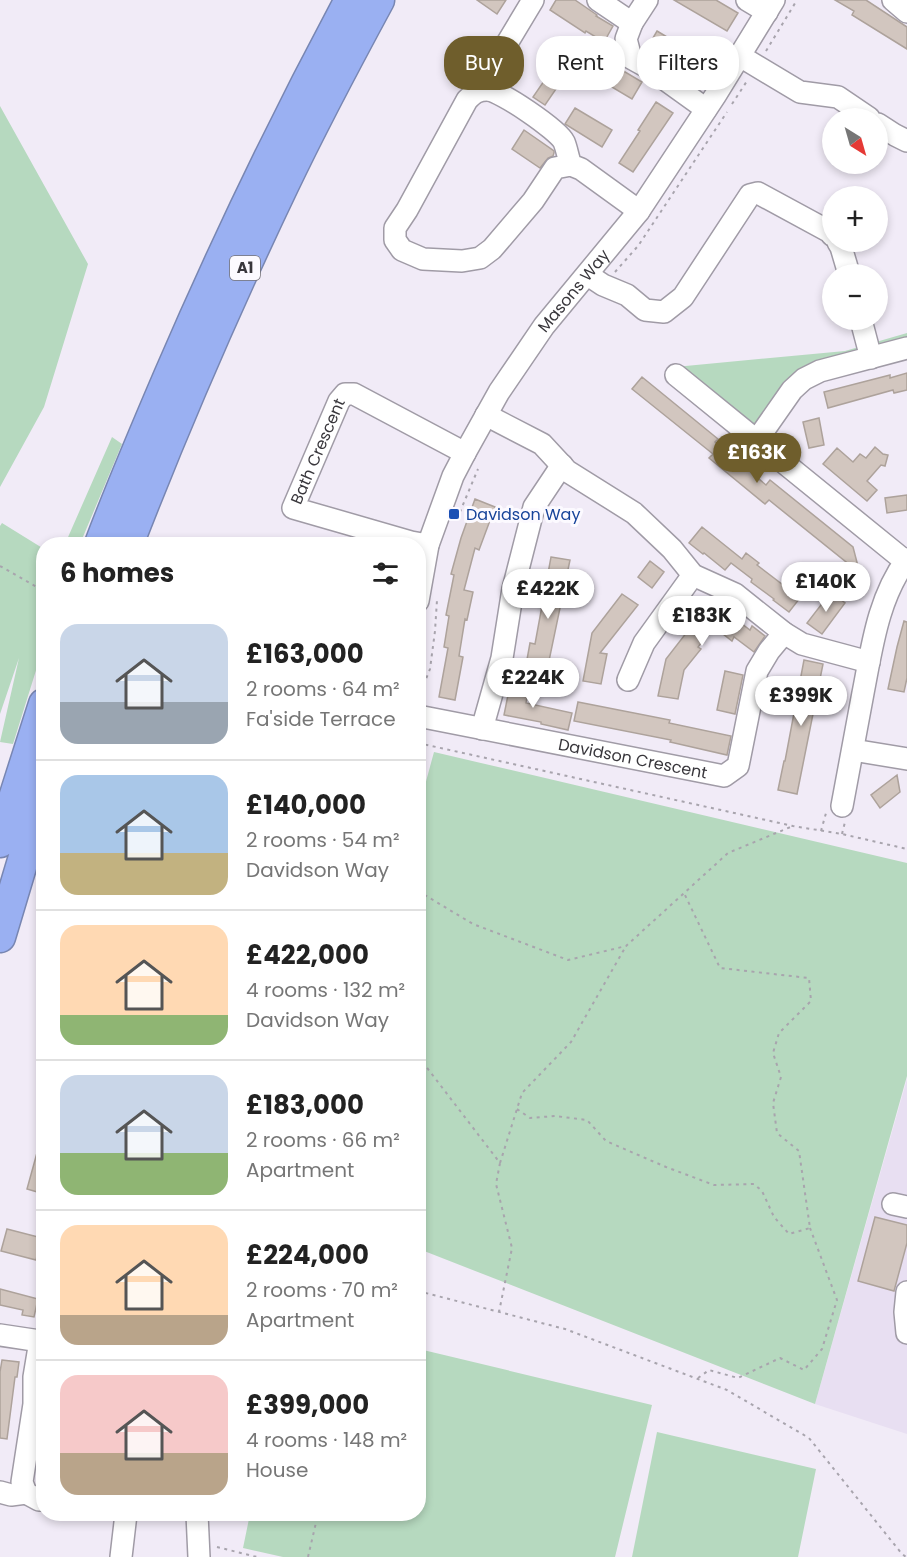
<!DOCTYPE html>
<meta charset="utf-8">
<style>
body{margin:0;font-family:Poppins,sans-serif;background:#f6f6f6;color:#222;height:100vh;display:flex;flex-direction:column;font-size:22px;white-space:nowrap}
*{box-sizing:border-box;margin:0}
p{font-size:20px;color:#767676}
.icon{flex:none;width:33px;height:33px;fill:none;stroke:currentColor;stroke-width:2;stroke-linecap:round;stroke-linejoin:round}
.map{position:relative;flex:1;overflow:hidden}
.panel{position:absolute;left:36px;top:537px;width:390px;height:984px;display:flex;flex-direction:column;background:#fff;border-radius:24px;box-shadow:0 3px 9px #0003}
.panel>*{flex:none}
.hud{position:absolute;left:444px;top:36px;width:372px;height:54px;display:flex;gap:12px}
.needle{width:39px;rotate:143deg}
.buttons{position:absolute;left:822px;top:108px;display:grid;gap:12px}
.buttons a{display:grid;place-items:center;width:66px;height:66px;border-radius:50%;background:#fff;box-shadow:0 3px 9px #0003;font-size:30px}
.price{position:absolute;translate:-50% -51px;padding:0 14px;border-radius:21px;background:#fff;color:#222;font-size:20px;line-height:39px;filter:drop-shadow(0 2px 3px #0008)}
.price::after{content:'';position:absolute;left:50%;top:36px;width:18px;height:14px;margin-left:-9px;background:inherit;clip-path:polygon(0 0,100% 0,50% 100%)}
.price.current{background:#6f5e2c;color:#fff}
ul{padding:0;list-style:none}
li{display:flex;align-items:center;gap:18px;height:150px;padding:0 24px}
li+li{border-top:2px solid #e0e0e0}
li span{display:grid;place-items:center;flex:none;width:168px;height:120px;border-radius:18px;color:#555}
li>.icon{margin-inline-start:auto}
span .icon{width:72px;height:72px;fill:#fffc;stroke-width:1}
li b{font-size:26px}
h2{display:flex;justify-content:space-between;align-items:center;height:72px;padding:0 24px;font-size:26px}
.chip{padding:0 21px;border-radius:24px;background:#fff;box-shadow:0 3px 9px #0003;font-size:21px;line-height:54px}
.chip.current{background:#6f5e2c;color:#fff}
.map>svg:first-child{display:block}
</style>
<div class="map">
<svg width="907" height="1557" viewBox="0 0 907 1557">
<rect width="100%" height="100%" fill="#f1ebf7"/>
<!-- built -->
<path fill="#e8dff2" d="M907,1079V1434L815,1404Z"/>
<!-- green -->
<path fill="#b6d9bf" d="M0,106L88,264L44,407L0,487Z
M907,333V343L811,368L763,420L756,423H749L675,367L845,351Z
M112,437L122,444L80,544H65Z
M2,523L44,549L43,648L13,744L0,742L19,658L0,714V526Z
M434,752L907,863V1076L815,1404L419,1249L418,811Z
M419,1349L652,1405L615,1557H283L243,1548L250,1514H418Z
M657,1432L816,1469L798,1557H632Z"/>
<!-- building -->
<path fill="#d2c6bf" stroke="#ada29b" stroke-width="1.5" d="M477,0H506L497,14Z
M556,0H575L597,15L596,16L613,26L604,42L586,31L585,33L550,10Z
M674,0H716L738,13L727,31Z
M835,0H866L907,27V49L852,15L854,11Z
M657,31L707,61L697,80L646,50Z
M605,60L642,82L632,99L595,77Z
M544,81L556,89L545,105L533,97Z
M656,102L673,113L633,172L619,163L640,131L638,130Z
M575,108L612,130L602,147L565,124Z
M524,130L554,151V153L553,156L548,158L540,168L512,149Z
M907,373V390L894,393L893,390L828,408L824,392L890,375V378Z
M642,377L718,439L715,442L766,485L770,480L853,547L860,574L859,573L861,583L839,587L834,565L846,562L769,500L765,504L709,458L713,454L632,389Z
M819,418L824,445L809,448L803,422Z
M875,447L883,454L888,455L885,466L881,465L867,481L877,490L867,501L823,464L837,448L853,462L860,454L866,458Z
M907,495V510L887,513L885,498Z
M475,499L495,507L479,550L475,548L464,590L473,592L467,620L465,619L459,656L463,657L455,700L439,697L448,648L444,647L449,616L446,615L454,575L451,574L461,538Z
M702,527L742,559L746,553L759,563L757,565L800,598L789,612L773,600L774,599L751,582L752,579L731,563L725,570L704,553L703,554L689,543Z
M551,557L570,560L545,680L524,676L530,643L535,644Z
M650,561L664,572L652,588L638,577Z
M831,592L845,603L822,634L807,623Z
M622,594L638,605L600,653L607,654L601,684L583,681L592,633Z
M708,605L726,618L729,614L750,630L752,626L765,636L754,652L734,637L732,641L714,627L698,647L701,649L684,670L678,699L658,696L666,659Z
M904,621L907,622V678L904,692L888,689L897,647Z
M804,660L823,664L797,794L778,790L784,761H785Z
M725,671L743,675L735,714L717,710Z
M511,680L529,684L526,703L572,713L568,730L541,724V722L504,715Z
M578,702L670,720L669,723L731,736L727,755L670,742L671,740L574,721Z
M897,775L900,792L880,808L871,795Z
M40,1142L44,1143V1194L27,1189Z
M875,1217L907,1225V1243L894,1291L858,1281Z
M7,1229L42,1238L36,1260L1,1251Z
M0,1289L38,1299L34,1317L22,1315L23,1310L0,1305Z
M2,1360L19,1362L17,1377H15L7,1439L0,1438V1372Z"/>
<g fill="none" stroke-linecap="round" stroke-linejoin="round">
<!-- minor casing -->
<g stroke="#a09ba6" stroke-width="24">
<g id="minor">
<path d="M598,0L632,23L647,0"/>
<path d="M747,0L767,12"/>
<path d="M893,0L907,12"/>
<path d="M632,23L626,39L631,58L649,68L706,109"/>
<path d="M740,56L800,92L838,97L869,118"/>
<path d="M489,90L491,70L533,0"/>
<path d="M878,124L895,135L907,141"/>
<path d="M571,165C568,158 567,149 564,142C558,130 500,90 487,90C477,90 473,94 467,100L407,210L395,228V240L402,250L423,259L462,261L480,258L492,249L533,201L555,168L571,165L581,169L639,211"/>
<path d="M838,242L841,247L849,274"/>
<path d="M588,275L603,285L627,295L645,310L664,312L683,297L750,195L758,193L830,232L832,235"/>
<path d="M861,320L871,358"/>
<path d="M676,375L905,561"/>
<path d="M486,415L542,444L567,471L634,513L672,549L693,575L735,594L784,633L802,644L869,662"/>
<path d="M757,440L792,390L804,379L820,371L907,348"/>
<path id="s1" d="M428,545L411,542L293,508L339,401L345,394H354L465,453"/>
<path id="s2" d="M418,601L428,545L453,476L465,453L499,392L544,326L639,211L715,96L774,0"/>
<path d="M628,680L644,643L693,575"/>
<path id="s3" d="M418,716L724,776L738,766L757,671L769,651L784,633"/>
<path d="M482,729L502,658L513,589L534,507L562,465"/>
<path d="M853,750L907,759"/>
<path d="M842,806C849,769 856,731 863,693C872,647 878,598 907,559"/>
<path d="M893,1204L907,1207"/>
<path d="M907,1333L905,1312L907,1292"/>
<path d="M0,1335L40,1341"/>
<path d="M44,1338L40,1341L34,1377V1404L22,1482L26,1493L39,1500H44"/>
<path d="M0,1492L11,1495L26,1493"/>
<path d="M197,1514L199,1557"/>
<path d="M121,1557L126,1514"/>
</g>
</g>
<!-- highway casing -->
<g stroke="#7886b2" stroke-width="33">
<path id="highway" d="M100,544C121,488 145,432 169,376C224,248 284,123 350,0
M128,544C175,423 227,303 283,186C313,123 346,61 379,0
M0,842L44,704
M0,937L44,790"/>
</g>
<!-- path -->
<path stroke="#a8a4ad" stroke-width="2" stroke-dasharray="3 4.5" stroke-linecap="butt" d="M766,51L797,0
M732,104L747,81
M615,272L638,246L727,112
M457,519L478,469
M0,566L44,591
M418,699L430,669L435,631L437,600
M418,743L793,826L842,834L907,849
M821,831L826,813
M842,834L845,822
M418,891L473,924L568,960L626,946L728,853L793,826
M418,1056L500,1163L496,1184L512,1248L499,1312
M517,1109L530,1118L555,1116L587,1120L606,1141L666,1167L714,1185L754,1184L762,1191L774,1217L789,1234L810,1228L799,1151L777,1133L773,1103L781,1077L773,1053L779,1033L811,1001L809,978L720,968L684,893
M500,1163L522,1093L571,1042L626,946
M418,1291L565,1329L727,1390L809,1438L902,1554L906,1557
M698,1378L709,1370L738,1378L780,1358L804,1370L822,1349L837,1300L810,1228
M217,1547L257,1557
M308,1557L318,1514"/>
<!-- minor -->
<use href="#minor" stroke="#fff" stroke-width="21"/>
<!-- highway -->
<use href="#highway" stroke="#9ab0f2" stroke-width="30"/>
</g>
<!-- markers -->
<rect fill="#1a4fb4" stroke="#fcfaff" stroke-width="2" x="448" y="508" width="12" height="12" rx="3"/>
<g text-anchor="middle" stroke-width="6" stroke-linejoin="round" paint-order="stroke">
<!-- shield labels -->
<rect fill="#fcfaff" stroke="#747276" stroke-width="1.5" x="230" y="256" width="30" height="24" rx="4.5"/>
<g font-size="15" font-weight="bold" fill="#39373c">
<text x="245" y="273">A1</text>
</g>
<!-- street labels -->
<g font-size="16" fill="#39373c" stroke="#fcfaff">
<text dy="6" stroke="none"><textPath href="#s2" startOffset="352">Masons Way</textPath></text>
<text dy="6" stroke="none"><textPath href="#s1" startOffset="202">Bath Crescent</textPath></text>
<text dy="6" stroke="none"><textPath href="#s3" startOffset="219">Davidson Crescent</textPath></text>
</g>
<!-- transit labels -->
<g font-size="16" fill="#164399" stroke="#fcfaff" text-anchor="start">
<text x="466" y="520">Davidson Way</text>
</g>
</g>
</svg>
<div class="buttons">
<a><svg class="needle" viewBox="-14 -14 28 28"><path d="M0-13l5 13h-10z" fill="#e53935"/><path d="M0 13l5-13h-10z" fill="#767676"/></svg></a>
<a>+</a>
<a>−</a>
</div>
<b class="price current" style="left:757px;top:484px">£163K</b>
<b class="price" style="left:826px;top:613px">£140K</b>
<b class="price" style="left:548px;top:620px">£422K</b>
<b class="price" style="left:702px;top:647px">£183K</b>
<b class="price" style="left:533px;top:709px">£224K</b>
<b class="price" style="left:801px;top:727px">£399K</b>
<div class="hud">
<a class="chip current">Buy</a>
<a class="chip">Rent</a>
<a class="chip">Filters</a>
</div>
<section class="panel">
<h2>6 homes<svg class="icon" aria-label="filters" viewBox="0 0 24 24"><path d="M4 7h16M4 17h16"/><circle cx="9" cy="7" r="2"/><circle cx="15" cy="17" r="2"/></svg></h2>
<ul>
<li><span style="background:linear-gradient(#c9d6e8 65%,#9aa5b1 0)"><svg class="icon" aria-label="home" viewBox="0 0 24 24"><path d="M3 11l9-7 9 7M6 9v11h12V9"/></svg></span><div><b>£163,000</b><p>2 rooms · 64 m²</p><p>Fa'side Terrace</p></div></li>
<li><span style="background:linear-gradient(#a9c7e8 65%,#c2b280 0)"><svg class="icon" aria-label="home" viewBox="0 0 24 24"><path d="M3 11l9-7 9 7M6 9v11h12V9"/></svg></span><div><b>£140,000</b><p>2 rooms · 54 m²</p><p>Davidson Way</p></div></li>
<li><span style="background:linear-gradient(#ffd9b3 75%,#8fb573 0)"><svg class="icon" aria-label="home" viewBox="0 0 24 24"><path d="M3 11l9-7 9 7M6 9v11h12V9"/></svg></span><div><b>£422,000</b><p>4 rooms · 132 m²</p><p>Davidson Way</p></div></li>
<li><span style="background:linear-gradient(#c9d6e8 65%,#8fb573 0)"><svg class="icon" aria-label="home" viewBox="0 0 24 24"><path d="M3 11l9-7 9 7M6 9v11h12V9"/></svg></span><div><b>£183,000</b><p>2 rooms · 66 m²</p><p>Apartment</p></div></li>
<li><span style="background:linear-gradient(#ffd9b3 75%,#b9a48a 0)"><svg class="icon" aria-label="home" viewBox="0 0 24 24"><path d="M3 11l9-7 9 7M6 9v11h12V9"/></svg></span><div><b>£224,000</b><p>2 rooms · 70 m²</p><p>Apartment</p></div></li>
<li><span style="background:linear-gradient(#f6c9c9 65%,#b9a48a 0)"><svg class="icon" aria-label="home" viewBox="0 0 24 24"><path d="M3 11l9-7 9 7M6 9v11h12V9"/></svg></span><div><b>£399,000</b><p>4 rooms · 148 m²</p><p>House</p></div></li>
</ul>
</section>
</div>
